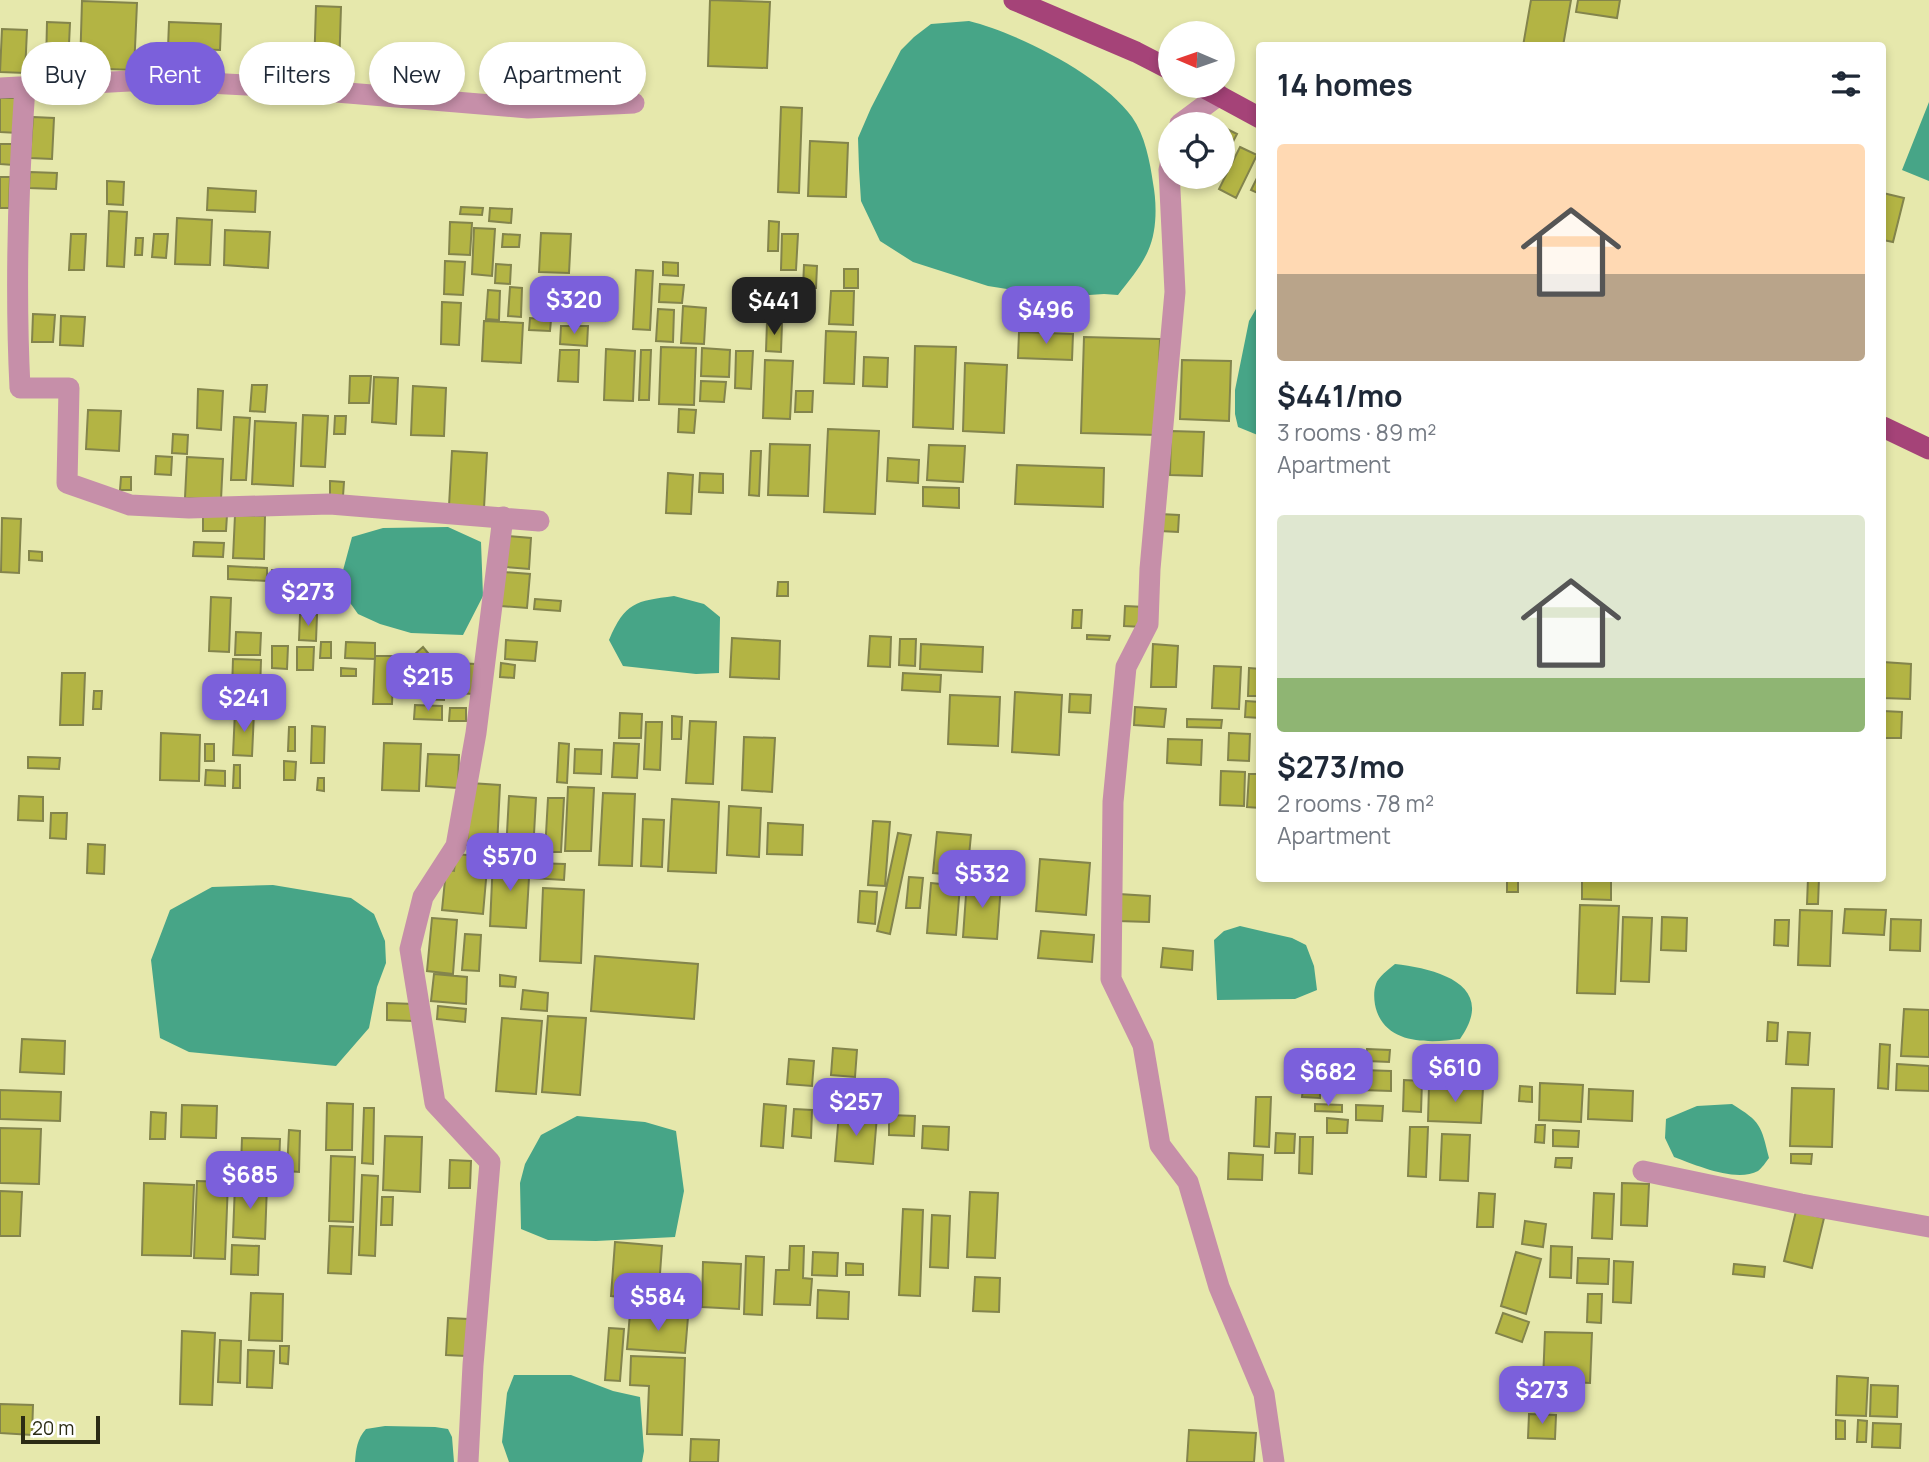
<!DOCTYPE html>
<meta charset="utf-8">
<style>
body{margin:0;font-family:Manrope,sans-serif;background:#f2f2f3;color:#1f2937;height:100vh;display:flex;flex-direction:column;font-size:26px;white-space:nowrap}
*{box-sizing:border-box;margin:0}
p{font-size:23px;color:#747a83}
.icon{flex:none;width:38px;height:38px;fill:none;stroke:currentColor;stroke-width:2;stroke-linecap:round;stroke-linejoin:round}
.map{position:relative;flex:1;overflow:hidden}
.details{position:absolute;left:1256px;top:42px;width:630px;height:840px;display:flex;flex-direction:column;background:#fff;border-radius:7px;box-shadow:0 4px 10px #0003}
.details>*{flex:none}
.banner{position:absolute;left:21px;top:42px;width:665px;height:63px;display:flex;gap:14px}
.needle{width:46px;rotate:272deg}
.tools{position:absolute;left:1158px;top:21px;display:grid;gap:14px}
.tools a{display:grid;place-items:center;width:77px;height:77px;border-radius:50%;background:#fff;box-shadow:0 4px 10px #0003;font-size:35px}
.scale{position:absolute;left:21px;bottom:18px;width:79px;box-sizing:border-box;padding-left:7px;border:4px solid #2b2b14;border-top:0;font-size:19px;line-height:24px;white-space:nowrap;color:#2b2b14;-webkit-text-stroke:5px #fff;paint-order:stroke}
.price{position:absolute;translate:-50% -60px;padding:0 16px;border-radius:14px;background:#7b60db;color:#fff;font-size:23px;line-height:46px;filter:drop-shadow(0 2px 4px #0008)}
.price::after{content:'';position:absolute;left:50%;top:42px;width:21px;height:16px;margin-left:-10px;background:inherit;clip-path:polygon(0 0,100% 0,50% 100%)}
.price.on{background:#222;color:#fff}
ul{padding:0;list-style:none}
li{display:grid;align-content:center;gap:14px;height:371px;padding:0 21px}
li span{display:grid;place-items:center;height:217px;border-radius:7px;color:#555}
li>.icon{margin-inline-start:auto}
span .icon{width:126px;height:126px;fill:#fffc;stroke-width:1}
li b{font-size:30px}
h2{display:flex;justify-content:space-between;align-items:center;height:84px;padding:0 21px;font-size:30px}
.pill{padding:0 24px;border-radius:32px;background:#fff;box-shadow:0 4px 10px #0003;font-size:24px;line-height:63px}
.pill.on{background:#7b60db;color:#fff}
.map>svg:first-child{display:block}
</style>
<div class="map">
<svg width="1929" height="1462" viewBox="0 0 1929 1462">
<rect width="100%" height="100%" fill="#e6e8ac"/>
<!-- water -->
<path fill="#47a587" d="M969,21C1018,33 1103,76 1132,117C1145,135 1150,162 1153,183C1157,204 1157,232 1148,251C1141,267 1128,282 1118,295L1104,294L1059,297L988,286L913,262L880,241L861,201L859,169L858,138L871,108L901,50L914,37L931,24Z
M1929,102V181L1902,170Z
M1260,302V436L1238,427L1235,414V390L1249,321Z
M448,527L481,542L483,596L463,635L411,633L380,624L358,614L341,590L342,574L352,537L383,528Z
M674,596L704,604L720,617L719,673L696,674L623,666L609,640C625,602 636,601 674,596Z
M273,885L351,898L374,914L385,941L386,963L377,987L369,1028L336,1066L189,1052L160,1038L151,960L170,910L212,887Z
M1240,926L1292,938L1306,945L1314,966L1317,990L1295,999L1217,1000L1214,940L1224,931Z
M1395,964C1438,969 1498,985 1460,1039C1431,1043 1389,1045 1377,1012C1374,1004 1373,992 1376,984C1378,977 1389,969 1395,964Z
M1732,1104C1761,1122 1761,1125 1769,1158C1766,1162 1762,1168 1758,1171C1736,1183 1696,1165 1674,1157L1665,1138L1666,1119L1697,1106Z
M577,1116L645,1122L676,1131L684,1191L675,1237L596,1241L548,1240L521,1229L520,1183L525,1164L541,1135Z
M514,1375H571L613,1391L640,1397L644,1451L642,1462H509L502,1442L507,1393Z
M385,1426L435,1427L448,1429L452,1437L454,1462H355C356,1449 357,1439 366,1429Z"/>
<!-- building -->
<path fill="#b3b444" stroke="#83844c" stroke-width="2" d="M710,0L770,2L767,68L708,66Z
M1531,0H1571L1563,46H1523Z
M1578,0H1620L1617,18L1576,12Z
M82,1L137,3L134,70L80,68Z
M316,6L341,7L339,70H314Z
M47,22L70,23L68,66L46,65Z
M169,22L221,24L220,50L168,48Z
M2,29L27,30L25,73L0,72Z
M0,98H19L18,133L0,132Z
M781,107L802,108L799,193L778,192Z
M33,117L54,118L52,159L30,158Z
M1223,127L1237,134L1223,161Z
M810,141L848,143L846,197L808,196Z
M0,144H13V165L0,164Z
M1240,147L1257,155L1236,198L1219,189Z
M30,172L57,173L56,189L29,188Z
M1260,172V194L1251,190Z
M0,177H10L9,208H0Z
M107,181L124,182L123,205L107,204Z
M208,188L256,191L255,212L207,210Z
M1883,193L1904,198L1893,242L1883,240Z
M461,207L483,208L482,215L460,214Z
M490,208L512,209L511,223L489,221Z
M109,211L127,212L124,267L107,266Z
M177,218L212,220L210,265L175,264Z
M769,221L779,222L778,251H768Z
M450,222L472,223L470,255L449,254Z
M474,228L495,229L492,276L472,274Z
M225,230L270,232L268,268L224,265Z
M541,233L571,234L569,273L539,272Z
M71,234H86L84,270H69Z
M154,234H168L166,258L152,257Z
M503,234L520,235L519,247H502Z
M782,234H798L796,270H781Z
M136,238H143L142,255H135Z
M445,261L465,262L463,295L444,294Z
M663,262L678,263V276L663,275Z
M496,264L511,265L510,284L495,283Z
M804,265L817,266L816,288H803Z
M844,269H858V288H844Z
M636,270L653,271L650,330L633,329Z
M660,284L684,285L682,303L659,302Z
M510,287L522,288L521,317L508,316Z
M488,290L500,291L499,320L486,319Z
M572,291L606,293L605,321L570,320Z
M831,291H854L853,325L829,324Z
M442,302L461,303L459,345L441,344Z
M683,306L706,308L704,344L681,343Z
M658,309L674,310L673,342L656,341Z
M33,314L55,315L53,342H32Z
M61,316L85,317L83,346L60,345Z
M530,318L551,320L550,331L529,330Z
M484,321L523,323L521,363L482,361Z
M767,322L782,323L781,352L766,351Z
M561,326H588L587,346L560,344Z
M826,331L856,332L854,384L824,383Z
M1019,332L1073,334L1072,360L1018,358Z
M1084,337L1160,339L1157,435L1081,433Z
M915,346L956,347L953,429L913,427Z
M661,347L696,348L694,405L659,404Z
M702,348L730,350L729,377L701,376Z
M606,349L635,351L633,401L604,400Z
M560,350H579L578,382L558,381Z
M641,350H651L649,400H639Z
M736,351H753L751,389L735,388Z
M864,357L888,358L887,387L863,386Z
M765,360L793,361L790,419L763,418Z
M1182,360L1231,361L1229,421L1180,419Z
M965,363L1007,365L1004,433L963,431Z
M350,376H371L369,403H349Z
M374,377L398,378L396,424L372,422Z
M701,381L726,382L724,402L700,401Z
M252,385H267L265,412L250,411Z
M413,386L446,388L444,436L411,435Z
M198,389L223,391L221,430L197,428Z
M796,391H813L812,412H795Z
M679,409L696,410L694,433L678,432Z
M88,410L121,411L119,451L86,449Z
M303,415L328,416L325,467L301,466Z
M335,416H346L345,434H334Z
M234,417L250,418L246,480H231Z
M255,421L296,423L293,486L252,484Z
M828,429L879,431L875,514L824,512Z
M1171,431L1204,432L1202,476L1170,475Z
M173,434L188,435L187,454L172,453Z
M770,444L810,445L808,496L768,495Z
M929,445L965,446L963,482L927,480Z
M452,451L487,453L484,508L449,506Z
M751,451H761L759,496L749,495Z
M156,456L172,457L171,475L155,474Z
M187,457L223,459L221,500L185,498Z
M888,458L919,460L918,483L887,481Z
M1017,465L1104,468L1103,507L1015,504Z
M668,473L693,475L691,514L666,513Z
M700,473L723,474V493L699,492Z
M121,477H131V490H120Z
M330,481L344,482L343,496L330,495Z
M923,487L959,488V508L923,506Z
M203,514L227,515L226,531H203Z
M1160,514L1179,515L1178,532L1160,531Z
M235,515L265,516L264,559L233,558Z
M2,518L21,519L19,573L1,572Z
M508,536L531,538L529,569L506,567Z
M194,542L224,543L223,557L193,556Z
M29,551L42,552V561L29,560Z
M228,566L267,568V581L228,579Z
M272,570L283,571L282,590L271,589Z
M504,572L530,574L527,608L501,606Z
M778,582H788V596H777Z
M211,597L231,598L229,652L209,651Z
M535,599L561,601L560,611L534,609Z
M1125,606L1145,607L1143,627L1124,626Z
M1073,610H1082L1081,628H1072Z
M300,615H317L316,641L299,640Z
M236,632L261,633L260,655H235Z
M1087,635L1110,636L1109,640L1087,639Z
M870,636L891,637L890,667L868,666Z
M732,638L780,641L779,679L730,677Z
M900,639H916L915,666L899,665Z
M506,640L537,642L535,661L505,659Z
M321,642H331V658H320Z
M346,642L375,643V659L345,658Z
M921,644L983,647L982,672L920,669Z
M1153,644L1178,646L1176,687H1151Z
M272,646H288L287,669L272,668Z
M297,647H314L313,670H297Z
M423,647L441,669L433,676L415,654Z
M375,656H394L392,704H373Z
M233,659L261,660L260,691L232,690Z
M1883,662L1911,664L1910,699L1883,698Z
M453,663L476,664L475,694L452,693Z
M501,663L515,665L514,678L500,677Z
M1214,666L1241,667L1239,709L1212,708Z
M341,668L356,669V676H341Z
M1249,668L1260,669V696H1248Z
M62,673H85L83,725H60Z
M903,673L941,675L940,692L902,690Z
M94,691H102L101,709H93Z
M424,691H444V700L423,699Z
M1015,692L1062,695L1059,755L1012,752Z
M1070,694L1091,695L1090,713L1069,712Z
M950,695L1000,697L998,746L948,744Z
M1246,701L1260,702V718L1245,717Z
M415,705L442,706V720L414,719Z
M1135,707L1166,709L1164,727L1134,725Z
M450,708H466V721H449Z
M235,711L254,712L252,756L233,755Z
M1883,711L1902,712L1901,738H1883Z
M620,713L642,714L641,738H619Z
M672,716L682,717L681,739H672Z
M1187,719L1222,720L1221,728L1187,727Z
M690,721L716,722L713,784L686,783Z
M646,722H662L660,770L644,769Z
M312,726L325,727L324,763H311Z
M289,727H295V751H288Z
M161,733L200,735L199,781L160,780Z
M1229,733L1250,734L1249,761L1228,760Z
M744,737L775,738L772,792L742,790Z
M1168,739L1202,740L1201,765L1167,763Z
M384,743L421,744L419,791L382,790Z
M559,743L569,744L567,783L557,782Z
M614,743L639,744L637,778L612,777Z
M205,744H214V761H205Z
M575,749L602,750L601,774L574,773Z
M428,754L459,755L458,788L426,786Z
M28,757L60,758L59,769L28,768Z
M284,761L296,762L295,780H284Z
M234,765H240V788H233Z
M206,770L225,771V786L205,785Z
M1221,771L1245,772L1244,806L1220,805Z
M1249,774H1260V808L1247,807Z
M318,778H324V791L317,790Z
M470,783L500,785L497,847L467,845Z
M568,787L594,788L591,851H565Z
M603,793L635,794L632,866L599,865Z
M19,796L43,797V821L18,820Z
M509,796L536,798L533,852L506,851Z
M548,798H564L561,852H545Z
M672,799L719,802L716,873L668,871Z
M729,806L761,808L759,857L727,855Z
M51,813H67L66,839L50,838Z
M643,819L664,820L662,867L641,866Z
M873,821L890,822L885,886L868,885Z
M768,823L803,825L802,855L767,854Z
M937,832L971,835L967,876L933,873Z
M898,833L911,835L890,934L877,931Z
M88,844L105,845L104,874L87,873Z
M456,854L488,857L483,914L442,910L446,870L454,871Z
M493,859L530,861L526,928L490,926Z
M1040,859L1090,863L1086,915L1036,911Z
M1011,861L1024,862L1022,884L1009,883Z
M533,863L565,864L564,880L532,878Z
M909,877L923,878L920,908H906Z
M1582,878H1611V900L1582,899Z
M1808,878H1819L1818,904H1807Z
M1507,879H1518V892H1507Z
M967,881L1001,884L997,939L963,937Z
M931,883L960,886L956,935L927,933Z
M543,888L584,890L581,963L540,961Z
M860,891L877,892L875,924L858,922Z
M1119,894L1150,896L1149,922L1118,921Z
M1580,905L1619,906L1615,994L1577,993Z
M1845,909L1886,910L1884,935L1843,933Z
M1800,910L1832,911L1830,966L1798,965Z
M1623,917L1652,918L1649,982L1621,981Z
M1662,917L1687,918L1686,951L1661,950Z
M432,918L457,920L453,974L427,971Z
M1891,919L1921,920L1920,951L1890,950Z
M1775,920H1789L1788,946L1774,945Z
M1041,931L1094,935L1092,962L1038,958Z
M465,934L481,935L479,971L462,970Z
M1163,948L1193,951L1192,970L1161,967Z
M595,956L698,964L694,1019L591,1011Z
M434,974L467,977L466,1004L431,1001Z
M500,975L516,977L515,987L500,986Z
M523,990L548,993L547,1011L521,1009Z
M387,1003L414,1004L413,1021L387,1020Z
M438,1006L466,1009L465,1022L437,1019Z
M1904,1009L1929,1010V1057L1901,1056Z
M548,1016L586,1018L580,1095L542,1092Z
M502,1018L542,1021L536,1094L496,1091Z
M1768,1022L1778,1023L1777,1041H1767Z
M1788,1032L1810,1033L1808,1065L1786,1064Z
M22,1039L65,1041L64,1074L20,1072Z
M1880,1044L1890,1045L1888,1089L1878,1088Z
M833,1048L857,1050L855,1077L831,1075Z
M1367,1049L1390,1050L1389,1062L1367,1061Z
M789,1059L814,1061L812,1086L787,1084Z
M1318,1064L1329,1065L1328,1085L1316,1084Z
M1897,1064L1929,1066V1091L1896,1090Z
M1335,1067H1356L1355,1087L1335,1086Z
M1362,1070L1391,1071V1091L1361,1090Z
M827,1080L874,1084L871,1112L825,1108Z
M1404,1080L1422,1081L1421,1112L1403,1111Z
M1540,1083L1583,1085L1581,1122L1539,1120Z
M1429,1086L1483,1088L1481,1123L1428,1121Z
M1520,1086L1532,1087V1102L1519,1101Z
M1303,1088H1320V1098L1302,1097Z
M1792,1088L1834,1089L1832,1147L1790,1146Z
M1589,1089L1633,1091L1632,1121L1588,1119Z
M0,1090L61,1092L60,1121L0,1119Z
M1256,1097H1271L1269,1147L1254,1146Z
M327,1103L353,1104L352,1150H326Z
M764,1104L786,1106L783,1148L761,1146Z
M1315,1104L1342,1105V1112L1315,1111Z
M182,1105L217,1106L216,1138L181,1137Z
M1356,1105L1383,1106L1382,1121L1356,1120Z
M364,1108H374L373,1164L362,1163Z
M794,1109L812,1110L811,1138L792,1136Z
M151,1112L166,1113L165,1139H150Z
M839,1113L877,1116L873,1164L835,1161Z
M889,1115L915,1116L914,1136L889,1135Z
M1327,1118L1348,1120L1347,1133H1327Z
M1536,1125H1545L1544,1143L1535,1142Z
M923,1126L949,1127L948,1150L922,1148Z
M1410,1127H1428L1426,1177L1408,1176Z
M0,1128L41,1129L39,1184L0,1183Z
M289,1130L300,1131L299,1172L287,1171Z
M1553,1130L1579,1131L1578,1147L1553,1146Z
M1276,1133L1295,1134L1294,1153H1275Z
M1442,1134L1470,1135L1468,1181L1440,1180Z
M385,1136L422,1137L420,1192L383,1190Z
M1300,1137H1313L1312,1174L1299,1173Z
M242,1138L280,1139L279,1167L241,1166Z
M1229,1153L1263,1155L1262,1180L1228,1179Z
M1791,1154H1812L1811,1164L1791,1163Z
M331,1156L355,1157L353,1222L329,1221Z
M1556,1158H1572L1571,1168L1555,1167Z
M450,1160L471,1161L470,1188H449Z
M362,1175L378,1176L375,1256L359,1255Z
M197,1181L228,1182L225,1259L194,1258Z
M144,1183L194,1185L191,1256L142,1255Z
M1622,1183L1649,1184L1647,1226L1621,1225Z
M235,1184L267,1185L265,1239L233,1237Z
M0,1191L22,1192L20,1236H0Z
M970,1192L998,1193L995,1258L967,1257Z
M1479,1193L1495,1194L1493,1227H1477Z
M1594,1193L1614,1194L1612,1239L1592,1238Z
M382,1197H393L392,1225H381Z
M903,1209L923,1210L920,1296L899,1295Z
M1796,1211L1824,1218L1812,1268L1784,1261Z
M932,1215L950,1216L948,1268L930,1267Z
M1525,1221L1546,1224L1543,1247L1522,1244Z
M330,1226L353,1227L351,1274L328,1273Z
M615,1242L662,1246L658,1301L611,1296Z
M232,1245L259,1246L258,1275L231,1274Z
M790,1246H804L803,1278L812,1279L810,1305L774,1304L776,1270H789Z
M1551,1246L1572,1247L1571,1278L1550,1277Z
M813,1252L838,1253L837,1276L812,1275Z
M1516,1252L1541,1259L1526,1314L1501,1306Z
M746,1256L764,1257L762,1315L744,1314Z
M1578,1258L1609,1259L1608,1284L1577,1283Z
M1614,1261L1633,1262L1631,1303L1613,1302Z
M703,1262L741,1264L739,1309L702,1307Z
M846,1263L863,1264V1275H846Z
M1734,1264L1765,1267L1764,1277L1733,1274Z
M975,1277L1000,1278L999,1312L973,1311Z
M818,1290L849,1292L848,1319L817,1318Z
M251,1293L283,1294L282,1341L249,1340Z
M1588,1294H1602L1601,1323L1587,1322Z
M630,1313L688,1317L685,1353L627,1349Z
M1503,1313L1529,1322L1522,1342L1496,1333Z
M448,1318L468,1319L466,1356L446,1355Z
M609,1328L624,1329L620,1381L605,1380Z
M182,1331L215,1333L212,1405L180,1404Z
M1545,1332L1592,1333L1590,1383L1543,1381Z
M220,1340L241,1341L240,1383L218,1382Z
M280,1346H289L288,1364L280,1363Z
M248,1350L274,1351L272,1388L247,1387Z
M631,1356L685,1358L682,1435L647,1434L649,1386L630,1385Z
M1837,1376L1868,1378L1866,1416L1836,1415Z
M1871,1385L1898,1386L1897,1417L1870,1416Z
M0,1404L33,1405L32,1435L0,1433Z
M1529,1414L1556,1415L1555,1439L1528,1438Z
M1836,1420L1845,1421V1439H1836Z
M1858,1420L1867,1421L1866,1442H1857Z
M1873,1423L1901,1424L1900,1448L1872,1447Z
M1189,1430L1256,1433L1254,1462H1187Z
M691,1439L719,1440L718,1462H690Z"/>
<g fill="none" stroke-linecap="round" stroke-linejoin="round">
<!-- street -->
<path stroke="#c68fa9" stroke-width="21" d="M25,86C18,187 15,287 20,388H69L67,483L130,505L189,508L330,504L539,521
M0,88L148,80L264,86L528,108L634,103
M1180,124L1219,95
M1171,161L1169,170L1175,292L1150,569L1148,624L1126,667L1113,802L1111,979L1143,1045L1160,1145L1188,1182L1219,1287L1264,1394L1274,1462
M1643,1171L1801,1204L1929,1227
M468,1462L473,1365L490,1162L435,1103L410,949L423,897L456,846L476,733L503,517"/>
<!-- primary -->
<path stroke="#a54378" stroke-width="21" d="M1014,0L1136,52L1171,70
M1201,86L1260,118
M1883,427L1929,449"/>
</g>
</svg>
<div class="tools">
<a><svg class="needle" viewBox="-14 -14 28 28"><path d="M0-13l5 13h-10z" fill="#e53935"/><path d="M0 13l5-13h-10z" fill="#747a83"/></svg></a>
<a><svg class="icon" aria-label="locate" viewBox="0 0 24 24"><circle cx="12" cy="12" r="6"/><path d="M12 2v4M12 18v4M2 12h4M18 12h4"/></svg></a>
</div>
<div class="scale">20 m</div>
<b class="price" style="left:574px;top:336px">$320</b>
<b class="price on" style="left:774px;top:337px">$441</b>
<b class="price" style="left:1046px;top:346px">$496</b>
<b class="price" style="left:308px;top:628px">$273</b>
<b class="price" style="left:428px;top:713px">$215</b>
<b class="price" style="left:244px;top:734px">$241</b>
<b class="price" style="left:510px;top:893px">$570</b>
<b class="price" style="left:982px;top:910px">$532</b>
<b class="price" style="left:1455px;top:1104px">$610</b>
<b class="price" style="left:1328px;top:1108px">$682</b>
<b class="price" style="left:856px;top:1138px">$257</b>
<b class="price" style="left:250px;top:1211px">$685</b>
<b class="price" style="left:658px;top:1333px">$584</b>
<b class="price" style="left:1542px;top:1426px">$273</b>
<div class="banner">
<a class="pill">Buy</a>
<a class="pill on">Rent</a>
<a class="pill">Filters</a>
<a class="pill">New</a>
<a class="pill">Apartment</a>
</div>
<section class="details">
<h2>14 homes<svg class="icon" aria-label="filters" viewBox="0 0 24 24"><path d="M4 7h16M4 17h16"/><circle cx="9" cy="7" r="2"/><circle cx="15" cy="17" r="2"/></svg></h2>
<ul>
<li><span style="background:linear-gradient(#ffd9b3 60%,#b9a48a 0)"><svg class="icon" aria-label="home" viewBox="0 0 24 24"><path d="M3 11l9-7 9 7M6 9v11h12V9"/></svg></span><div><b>$441/mo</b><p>3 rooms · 89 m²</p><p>Apartment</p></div></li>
<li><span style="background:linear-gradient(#dfe7d0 75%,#8fb573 0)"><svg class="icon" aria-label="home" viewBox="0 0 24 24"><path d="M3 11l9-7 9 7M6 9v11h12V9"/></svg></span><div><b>$273/mo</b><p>2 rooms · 78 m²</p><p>Apartment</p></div></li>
</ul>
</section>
</div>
